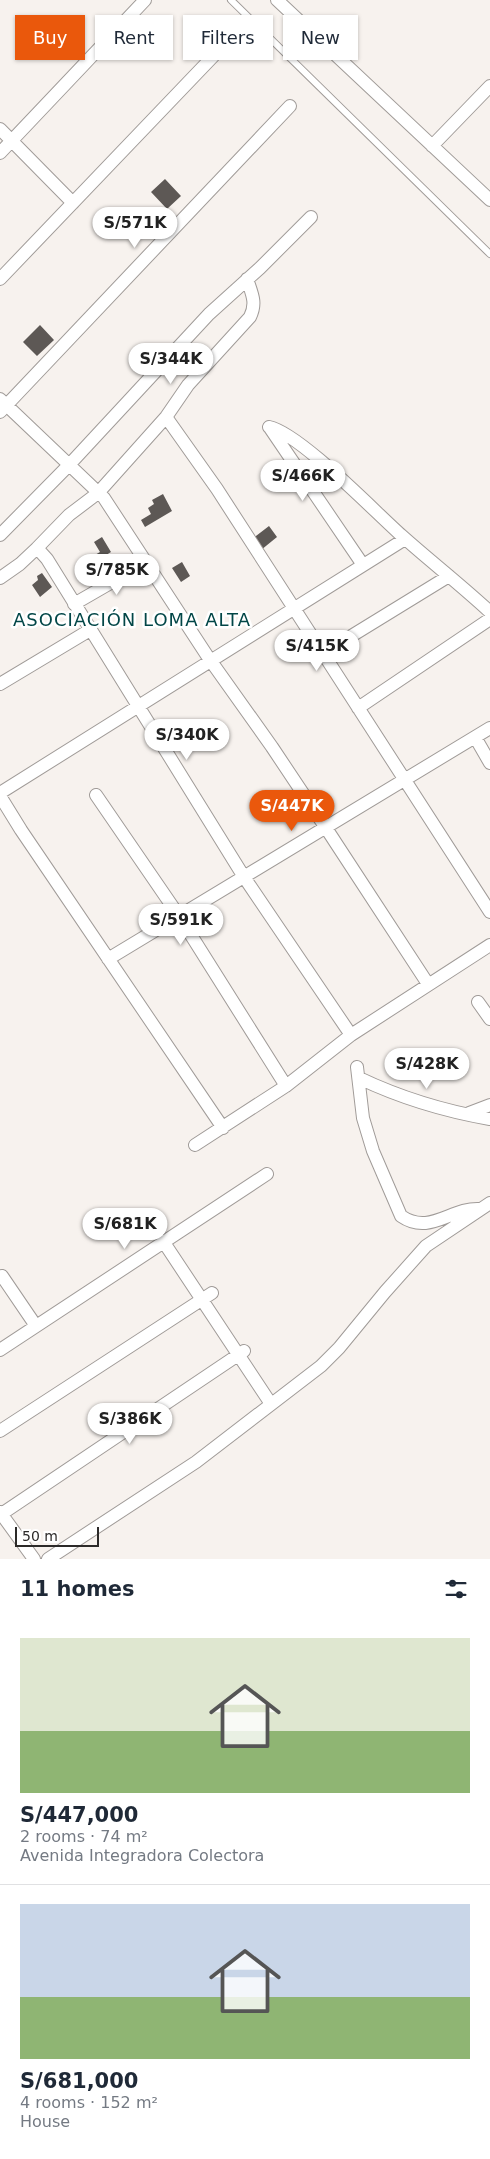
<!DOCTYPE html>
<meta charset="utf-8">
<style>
body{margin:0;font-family:"DejaVu Sans",sans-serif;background:#f2f2f3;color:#1f2937;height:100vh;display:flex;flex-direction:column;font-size:19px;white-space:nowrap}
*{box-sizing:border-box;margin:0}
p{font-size:16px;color:#747a83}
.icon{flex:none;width:28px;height:28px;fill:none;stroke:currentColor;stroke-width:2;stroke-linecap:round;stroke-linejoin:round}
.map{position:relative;height:1559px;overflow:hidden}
.drawer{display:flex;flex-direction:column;background:#fff;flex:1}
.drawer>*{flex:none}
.guide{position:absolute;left:15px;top:15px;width:460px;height:45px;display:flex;gap:10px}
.scale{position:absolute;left:15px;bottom:12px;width:84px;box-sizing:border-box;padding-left:5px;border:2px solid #2c2a29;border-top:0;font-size:14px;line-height:18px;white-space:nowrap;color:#2c2a29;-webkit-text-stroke:4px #fff;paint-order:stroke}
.price{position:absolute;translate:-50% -42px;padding:0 11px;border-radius:18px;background:#fff;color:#222;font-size:16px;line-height:32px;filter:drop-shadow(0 1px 2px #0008)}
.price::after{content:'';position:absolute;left:50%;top:30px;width:15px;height:11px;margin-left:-8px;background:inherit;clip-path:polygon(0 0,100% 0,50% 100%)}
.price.active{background:#ea580c;color:#fff}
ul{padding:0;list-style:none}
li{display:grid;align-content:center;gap:10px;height:265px;padding:0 20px}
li+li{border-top:1px solid #e0e1e3}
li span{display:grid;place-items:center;height:155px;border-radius:0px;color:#555}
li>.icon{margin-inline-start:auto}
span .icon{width:90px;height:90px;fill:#fffc;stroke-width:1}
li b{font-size:21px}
h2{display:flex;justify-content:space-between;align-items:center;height:60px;padding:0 20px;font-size:21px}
.chip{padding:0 18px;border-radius:0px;background:#fff;box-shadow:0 1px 4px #0004;font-size:18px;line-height:45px}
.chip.active{background:#ea580c;color:#fff}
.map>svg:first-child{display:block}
</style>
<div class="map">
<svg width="490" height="1559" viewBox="0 0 490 1559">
<rect width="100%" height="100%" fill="#f7f2ee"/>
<!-- building -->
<path fill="#5d5855" d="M165,179L181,196L167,209L151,192Z
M40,325L54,340L37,356L23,342Z
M163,494L172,511L145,527L141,520L151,514L148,508L154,504L152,500Z
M269,526L277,537L261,550L252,539Z
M102,537L111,552L93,563L88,559L100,552L94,542Z
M182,562L190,576L181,582L172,568Z
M42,573L52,587L40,597L32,585L38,580L37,576Z"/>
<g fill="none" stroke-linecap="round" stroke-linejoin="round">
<!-- lane casing -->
<g stroke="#a09b98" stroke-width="8">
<path id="lane" d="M231,0L490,254"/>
</g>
<!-- street casing -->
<g stroke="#a09b98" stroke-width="14">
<path id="street" d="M277,0L490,200
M0,129L73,203
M432,146L490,86
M0,153L145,0
M0,279L222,47
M247,279C252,294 257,303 250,317L188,385L166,417L98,493L69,515L37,548L47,559L244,877L351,1035
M0,399L104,498L208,657L272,747L326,828L428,984
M0,412L290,106
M166,417L217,489L490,912
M269,427C299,433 374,511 401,535C430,561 461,585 490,612
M270,428L363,565
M0,535L69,465L209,314L260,268L311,217
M0,578L20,564L37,548
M74,604L145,563
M322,654L449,576
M0,684L90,630
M358,708L490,619
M475,737L490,763
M0,793L405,539
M96,795L179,916L286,1086
M0,796L21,830L223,1128
M108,959L490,728
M478,1002L490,1019
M357,1067L363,1118L373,1151L401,1216C430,1236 451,1207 480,1209
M359,1078C401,1098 444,1111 490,1119
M469,1113L490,1105
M195,1145L286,1086L351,1035L490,945
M163,1241L271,1404
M2,1276L36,1326
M0,1350L267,1174
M0,1431L212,1293
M0,1512L34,1559
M0,1515L244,1351
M48,1559L196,1462L321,1366L339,1348L385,1292L426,1246L490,1203"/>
</g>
<!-- lane -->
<use href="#lane" stroke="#fff" stroke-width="6"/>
<!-- street -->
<use href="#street" stroke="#fff" stroke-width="12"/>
</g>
<g text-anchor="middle" stroke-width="5" stroke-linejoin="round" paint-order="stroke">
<!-- neighbourhood labels -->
<g font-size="18" letter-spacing="1" fill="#024647" stroke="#fff">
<text x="132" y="626">ASOCIACIÓN LOMA ALTA</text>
</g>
</g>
</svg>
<div class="scale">50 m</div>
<b class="price" style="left:135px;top:249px">S/571K</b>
<b class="price" style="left:171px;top:385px">S/344K</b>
<b class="price" style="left:303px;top:502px">S/466K</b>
<b class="price" style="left:117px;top:596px">S/785K</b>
<b class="price" style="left:317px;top:672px">S/415K</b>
<b class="price" style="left:187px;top:761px">S/340K</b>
<b class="price active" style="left:292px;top:832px">S/447K</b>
<b class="price" style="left:181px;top:946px">S/591K</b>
<b class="price" style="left:427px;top:1090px">S/428K</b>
<b class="price" style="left:125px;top:1250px">S/681K</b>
<b class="price" style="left:130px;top:1445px">S/386K</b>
<div class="guide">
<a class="chip active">Buy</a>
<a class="chip">Rent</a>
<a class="chip">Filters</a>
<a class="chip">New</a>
</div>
</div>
<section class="drawer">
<h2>11 homes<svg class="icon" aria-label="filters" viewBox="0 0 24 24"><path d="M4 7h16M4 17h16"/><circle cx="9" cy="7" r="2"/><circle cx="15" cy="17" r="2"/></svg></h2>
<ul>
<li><span style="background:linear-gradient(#dfe7d0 60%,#8fb573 0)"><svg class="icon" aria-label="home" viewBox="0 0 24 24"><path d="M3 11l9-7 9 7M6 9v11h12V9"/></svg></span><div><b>S/447,000</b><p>2 rooms · 74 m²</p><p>Avenida Integradora Colectora</p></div></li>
<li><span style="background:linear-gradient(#c9d6e8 60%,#8fb573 0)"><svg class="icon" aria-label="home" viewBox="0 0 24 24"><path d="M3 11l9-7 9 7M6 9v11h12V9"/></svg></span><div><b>S/681,000</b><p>4 rooms · 152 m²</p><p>House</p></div></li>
</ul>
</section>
